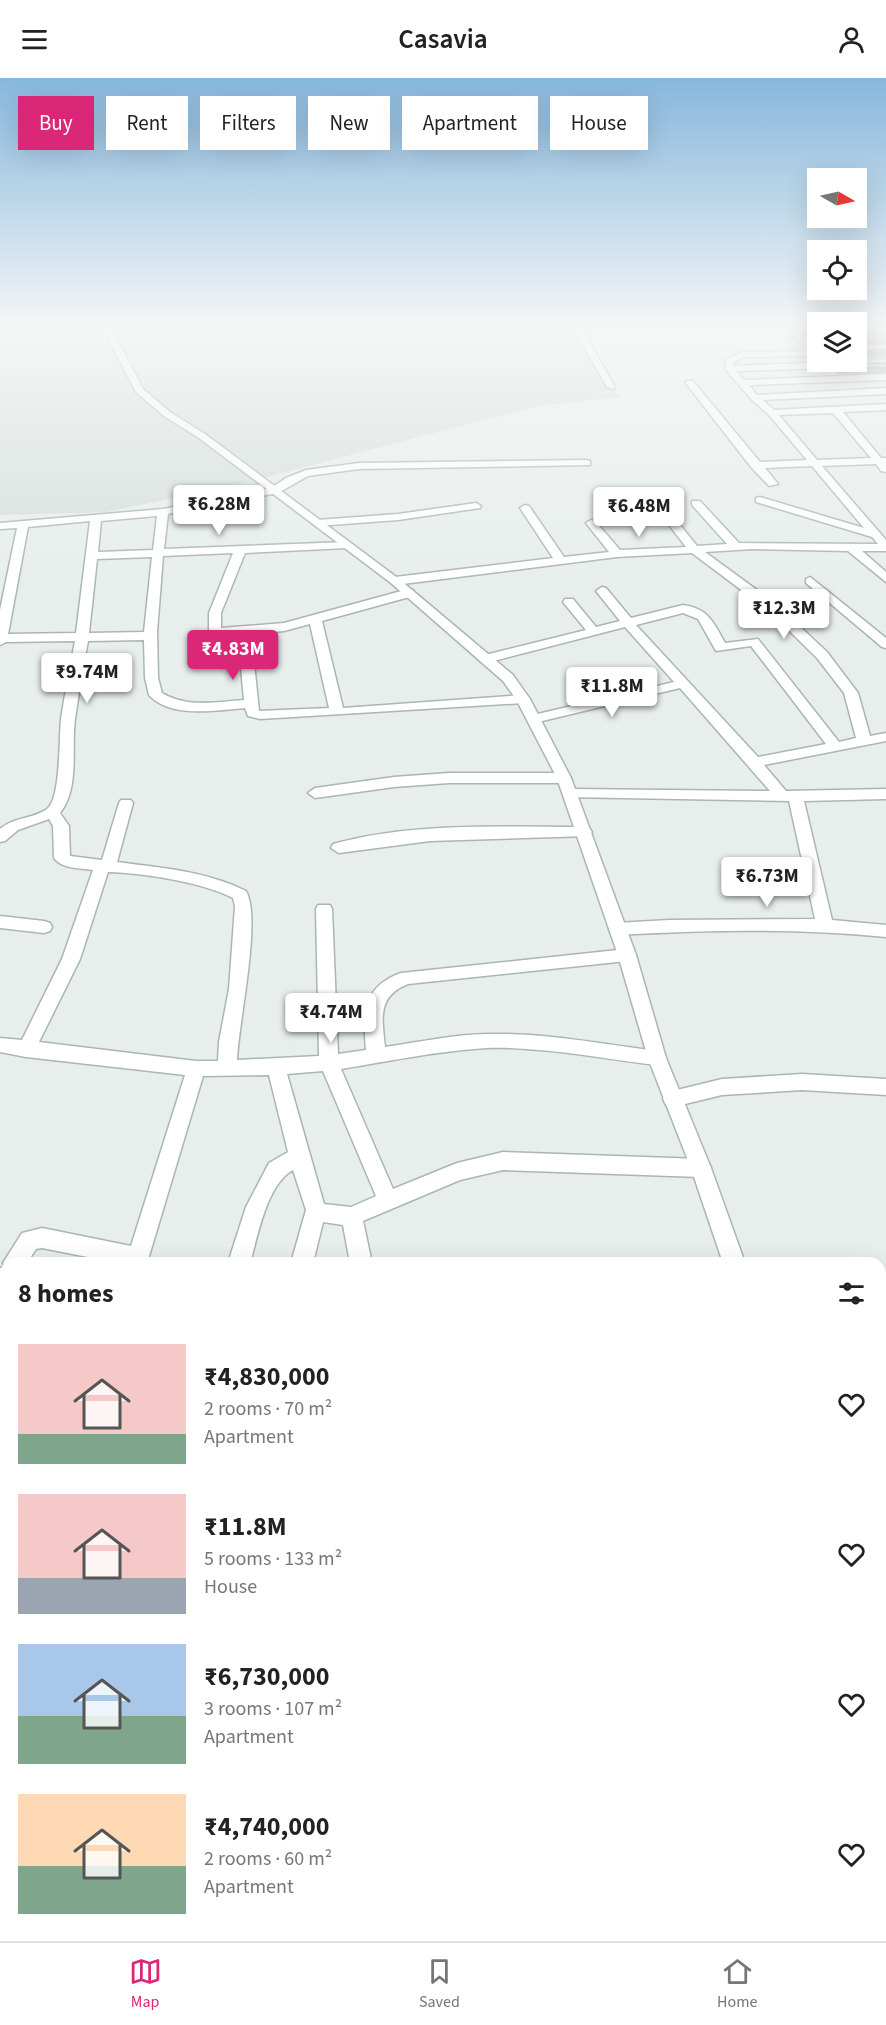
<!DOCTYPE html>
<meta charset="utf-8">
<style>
body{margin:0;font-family:"Source Sans 3",sans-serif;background:#f2f2f2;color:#222;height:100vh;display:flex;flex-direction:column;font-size:22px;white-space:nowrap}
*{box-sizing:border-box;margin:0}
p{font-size:20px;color:#767676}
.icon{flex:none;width:33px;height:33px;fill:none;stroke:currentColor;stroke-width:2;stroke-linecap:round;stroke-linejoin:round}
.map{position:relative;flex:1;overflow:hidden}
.drawer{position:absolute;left:0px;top:1179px;width:886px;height:684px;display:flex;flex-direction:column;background:#fff;border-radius:18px 18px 0 0;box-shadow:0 6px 24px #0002}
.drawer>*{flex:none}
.top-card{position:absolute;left:18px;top:18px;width:850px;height:54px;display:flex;gap:12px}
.needle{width:39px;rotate:99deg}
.fabs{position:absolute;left:807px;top:90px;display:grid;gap:12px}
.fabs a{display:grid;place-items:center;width:60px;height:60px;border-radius:0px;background:#fff;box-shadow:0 6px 24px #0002;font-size:30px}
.price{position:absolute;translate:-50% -51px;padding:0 14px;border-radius:6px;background:#fff;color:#222;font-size:20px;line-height:39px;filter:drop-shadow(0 2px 3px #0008)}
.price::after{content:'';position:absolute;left:50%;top:36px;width:18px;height:14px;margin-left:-9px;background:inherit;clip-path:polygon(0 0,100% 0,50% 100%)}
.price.current{background:#db2777;color:#fff}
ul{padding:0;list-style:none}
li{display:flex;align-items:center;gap:18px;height:150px;padding:0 18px}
li span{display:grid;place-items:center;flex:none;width:168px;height:120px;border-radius:0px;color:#555}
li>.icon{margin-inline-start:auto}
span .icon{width:72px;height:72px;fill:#fffc;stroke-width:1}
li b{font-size:26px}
h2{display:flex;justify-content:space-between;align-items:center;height:72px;padding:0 18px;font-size:26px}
.chip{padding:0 21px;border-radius:0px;background:#fff;box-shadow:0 6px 24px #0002;font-size:21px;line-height:54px}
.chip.current{background:#db2777;color:#fff}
header{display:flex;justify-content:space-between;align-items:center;height:78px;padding:0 18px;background:#fff;font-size:27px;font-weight:600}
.tab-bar{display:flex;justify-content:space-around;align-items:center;height:84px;border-top:2px solid #e0e0e0;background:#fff;font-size:16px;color:#767676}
.tab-bar a{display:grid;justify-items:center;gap:3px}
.tab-bar .current{color:#db2777}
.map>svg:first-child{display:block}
</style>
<header><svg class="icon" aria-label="menu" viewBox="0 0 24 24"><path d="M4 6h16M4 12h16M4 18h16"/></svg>Casavia<svg class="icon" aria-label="person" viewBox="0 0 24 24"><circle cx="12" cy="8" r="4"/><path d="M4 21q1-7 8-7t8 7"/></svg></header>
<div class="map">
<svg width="886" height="1863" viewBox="0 0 886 1863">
<rect width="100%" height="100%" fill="#e7eeec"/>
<!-- built -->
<path fill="#d5dedb" d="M0,246H581L617,316L622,319L537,328L224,410L106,434L0,437Z"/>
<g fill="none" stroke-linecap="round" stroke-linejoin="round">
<!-- minor casing -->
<g stroke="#aab6b4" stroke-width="3">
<path id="minor" d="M571,246H579L615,309L614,311L607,309Z
M779,246C793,246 818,263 818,278L743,279L733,284V288L886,282V288L736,293L744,302L886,296V302L749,307L757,317L886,310V316L763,322L774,332L886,326V332L843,334L881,380H886V394L881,393L876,386L822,388L886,462V473H862L886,494V504L848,473L752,471L705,474L776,526L827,574L858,615L870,658L886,655V663L764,687L786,713L886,711V721L804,723L832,842L886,847V859C797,850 707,852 617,857L611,855L609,851L611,847L617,845L669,842L815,841L789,723L565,719L563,716L565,713L570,711L770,713L680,610L534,645L529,644L527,641L529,638L674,604L625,549L486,585L481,584L480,581L481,578L586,552L563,524L565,521H573L596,549L620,543L596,513L602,509L606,510L631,540L683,527C708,530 714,545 725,565L758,561L839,664L856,660L844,615L817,580L768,532L692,475L617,479L395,507L389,503L395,499L553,480L520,430L525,427L529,428L564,479L609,474L586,445L591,442L595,443L620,472L686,469L659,434L664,431L668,432L697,468L727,466L692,427V423H700L739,465L878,466L872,459L756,424V420L760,419L864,450L812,388L765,390L778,406L769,408L751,389L685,304L692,302L760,384L807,382L769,337L752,322L725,291L726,281L742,274L808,273L805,267ZM833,335L871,380L817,382L779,337ZM683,535L698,541L716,573L751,568L826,666L758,679L636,547Z
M586,382L590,383V387L359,391L308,398L278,415L168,436L164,471L347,464L353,467L347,470L245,475L221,535V550L284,545L405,512H413V518L322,543L343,630L523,617L530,621L523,625L260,641L248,638L245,630C217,632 171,641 149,617L145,600L144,562L88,563C83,589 79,615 75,641C71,670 80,710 60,735L69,748L70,778L102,782L119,725L121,722H131L133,725L117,784C161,790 206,793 246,813C262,841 238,946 237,982L319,978L316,831L318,827H330L332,831L338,976L366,972C363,936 362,909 401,895L627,871L633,873L636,877L633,881L627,883L408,906C377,918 382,941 385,969C420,964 455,956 491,956C546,955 602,966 657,973L664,975L666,980L664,985L657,987C604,981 540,968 487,970C438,973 389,983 341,991L393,1111L457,1085L503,1074L701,1081L708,1084L711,1090L708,1096L701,1099L503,1092L460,1102L363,1143L372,1185H350L343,1147L323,1144L313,1185H291L306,1132L293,1092C267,1106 258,1157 250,1185H228L246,1129L269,1085L288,1074L269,997L203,998L147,1185H118L42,1170L36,1171L27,1185H6V1216L0,1218V1190L5,1188L3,1185L22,1155L42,1150L131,1168L185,997L26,979L0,974V960L22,962L62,881L93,792C80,790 62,791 54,780L53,748L49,741L18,752L5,763L0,764V751C14,739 33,741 47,731C61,721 59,659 61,641C65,615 70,589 75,563L6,564L0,567V532L17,450L0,451V445L163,431L271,410L286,400L306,392L359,385ZM157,438L153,472L98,474L101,443ZM90,443L76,555L8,556L28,449ZM233,475L209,535V554L215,558L238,557L244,622C216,624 187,630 162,615L158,600L157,554L163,478ZM152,479L144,554L89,555L97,481ZM310,546L329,630L259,633L251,556L284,553ZM108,794C144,795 201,804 233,820L235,828L229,911L219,964L218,983H196L39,964L80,881ZM323,993L376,1118L351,1129L324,1126L287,996Z
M476,425L481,428L480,430L398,442L317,448L312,445L317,442L398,436Z
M810,499L886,560V570L882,569L806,505V501Z
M449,695H564L571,700L564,705H449L394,709L315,720L308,715L315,710L394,699Z
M584,749L589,750L592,754L589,758L430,763L339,775L331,770L333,766C413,744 502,749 584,749Z
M0,838L44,843L50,845L52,849L50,853L44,855L0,850Z
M802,996L886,1001V1017L802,1012L722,1017L673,1029L666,1027L663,1021L666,1015L673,1013L722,1001Z
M880,1244H886V1266H880Z
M0,1308L6,1309V1333L0,1332Z
M880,1378H886V1402H880Z
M886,1660V1689L880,1691V1662Z
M880,1852L884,1863H852L851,1857H880Z
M18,1857H50L47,1863H15Z
M294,1857H326L325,1863H293Z
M555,1857H587V1863H555Z
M734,1857H766L767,1863H735Z"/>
</g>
<!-- tertiary casing -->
<g stroke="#aab6b4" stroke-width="3">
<path id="tertiary" d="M101,246H109L143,311L170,334L205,356L399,501L513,597L530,621L571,700L636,877L666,980L711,1090L745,1185H723L691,1090L648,980L618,877L557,700L516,621L503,603L391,505L199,360L164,338L136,314Z
M880,1456L886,1459V1489L880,1487Z"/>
</g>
<!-- minor -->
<use href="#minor" fill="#fff" fill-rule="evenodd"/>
<!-- tertiary -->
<use href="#tertiary" fill="#fff" fill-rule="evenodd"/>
</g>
<!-- wall -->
<path fill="#a4afac" d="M856,257H886V267L856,268Z
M856,269L858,273L886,271V280L856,281Z
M886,285V295L837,296L835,292L836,286Z"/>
<!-- building -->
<path fill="#bfcbc8" stroke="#868e8c" stroke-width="1.5" d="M856,257H886V261L857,262L856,263Z
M856,269L858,273L886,271V274L856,275Z
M886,285V290H839L836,286Z"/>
<!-- sky -->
<linearGradient id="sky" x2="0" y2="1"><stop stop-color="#87b7dd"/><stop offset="0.49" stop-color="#f4f7f6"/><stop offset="1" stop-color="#f4f7f6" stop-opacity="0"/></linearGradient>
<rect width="886" height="507" fill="url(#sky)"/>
</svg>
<div class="fabs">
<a><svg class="needle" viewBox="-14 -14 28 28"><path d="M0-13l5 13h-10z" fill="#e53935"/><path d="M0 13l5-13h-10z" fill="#767676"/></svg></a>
<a><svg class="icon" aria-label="locate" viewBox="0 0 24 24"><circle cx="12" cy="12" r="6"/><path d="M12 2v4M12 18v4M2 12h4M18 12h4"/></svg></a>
<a><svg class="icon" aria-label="layers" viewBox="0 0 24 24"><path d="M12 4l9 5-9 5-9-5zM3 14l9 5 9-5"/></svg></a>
</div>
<b class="price" style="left:219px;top:458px">₹6.28M</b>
<b class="price" style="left:639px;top:460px">₹6.48M</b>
<b class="price" style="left:784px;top:562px">₹12.3M</b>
<b class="price current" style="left:233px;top:603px">₹4.83M</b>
<b class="price" style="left:87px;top:626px">₹9.74M</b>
<b class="price" style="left:612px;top:640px">₹11.8M</b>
<b class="price" style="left:767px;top:830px">₹6.73M</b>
<b class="price" style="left:331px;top:966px">₹4.74M</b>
<div class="top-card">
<a class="chip current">Buy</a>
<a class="chip">Rent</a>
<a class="chip">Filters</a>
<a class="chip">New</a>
<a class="chip">Apartment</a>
<a class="chip">House</a>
</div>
<section class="drawer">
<h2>8 homes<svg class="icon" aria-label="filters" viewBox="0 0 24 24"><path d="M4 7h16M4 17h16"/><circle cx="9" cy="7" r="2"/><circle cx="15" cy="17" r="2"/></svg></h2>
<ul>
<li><span style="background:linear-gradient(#f6c9c9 75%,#7fa58c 0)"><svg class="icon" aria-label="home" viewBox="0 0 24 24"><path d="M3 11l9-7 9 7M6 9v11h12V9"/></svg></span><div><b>₹4,830,000</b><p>2 rooms · 70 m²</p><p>Apartment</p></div><svg class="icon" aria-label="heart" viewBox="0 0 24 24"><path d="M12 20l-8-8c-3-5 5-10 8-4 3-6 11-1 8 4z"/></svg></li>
<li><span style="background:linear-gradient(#f6c9c9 70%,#9aa5b1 0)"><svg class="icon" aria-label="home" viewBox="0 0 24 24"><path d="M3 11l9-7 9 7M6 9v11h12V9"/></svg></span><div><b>₹11.8M</b><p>5 rooms · 133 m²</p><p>House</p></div><svg class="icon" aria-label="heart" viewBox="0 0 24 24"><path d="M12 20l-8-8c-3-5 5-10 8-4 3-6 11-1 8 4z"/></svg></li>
<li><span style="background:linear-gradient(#a9c7e8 60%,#7fa58c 0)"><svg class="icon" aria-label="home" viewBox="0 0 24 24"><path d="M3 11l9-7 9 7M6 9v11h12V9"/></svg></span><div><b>₹6,730,000</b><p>3 rooms · 107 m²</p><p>Apartment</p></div><svg class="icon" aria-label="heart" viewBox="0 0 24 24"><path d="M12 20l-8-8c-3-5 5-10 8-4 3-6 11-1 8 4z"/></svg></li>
<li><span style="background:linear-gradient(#ffd9b3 60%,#7fa58c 0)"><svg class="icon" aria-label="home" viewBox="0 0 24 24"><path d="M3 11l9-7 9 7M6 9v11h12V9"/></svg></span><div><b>₹4,740,000</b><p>2 rooms · 60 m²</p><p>Apartment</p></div><svg class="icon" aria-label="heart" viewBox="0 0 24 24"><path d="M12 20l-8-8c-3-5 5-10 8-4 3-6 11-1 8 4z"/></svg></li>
</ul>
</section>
</div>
<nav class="tab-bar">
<a class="current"><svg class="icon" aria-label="map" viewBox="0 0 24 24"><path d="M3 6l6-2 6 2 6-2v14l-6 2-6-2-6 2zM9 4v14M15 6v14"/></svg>Map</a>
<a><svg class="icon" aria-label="saved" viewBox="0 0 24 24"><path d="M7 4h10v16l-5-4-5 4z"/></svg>Saved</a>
<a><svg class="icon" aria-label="home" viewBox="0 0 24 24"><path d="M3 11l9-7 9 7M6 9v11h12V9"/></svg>Home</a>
</nav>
